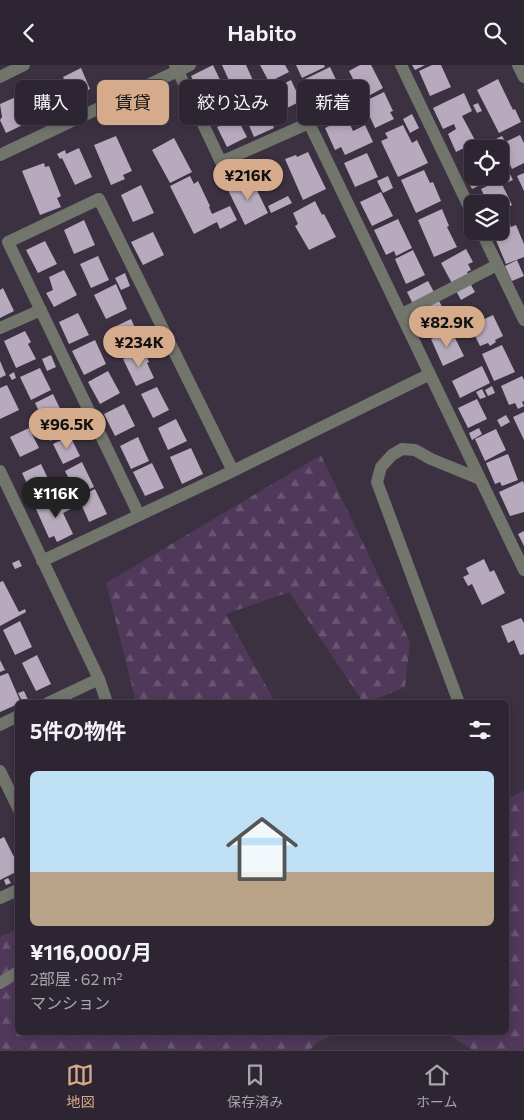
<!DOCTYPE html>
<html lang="ja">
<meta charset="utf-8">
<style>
body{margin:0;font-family:Commissioner,"Noto Sans JP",sans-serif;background:#352d39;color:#f1f3f6;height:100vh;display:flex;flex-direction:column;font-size:19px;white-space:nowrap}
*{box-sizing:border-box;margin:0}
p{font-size:16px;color:#a7a5ab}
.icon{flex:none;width:28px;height:28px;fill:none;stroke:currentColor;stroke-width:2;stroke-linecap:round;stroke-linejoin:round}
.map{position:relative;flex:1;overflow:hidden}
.panel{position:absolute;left:15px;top:635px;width:494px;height:335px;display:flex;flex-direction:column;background:#2d2531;border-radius:8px;box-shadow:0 2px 8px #0003,0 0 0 1px #48424d}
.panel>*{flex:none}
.banner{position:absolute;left:15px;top:15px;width:495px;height:45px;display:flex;gap:10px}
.buttons{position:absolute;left:464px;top:75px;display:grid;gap:10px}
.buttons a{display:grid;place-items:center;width:45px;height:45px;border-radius:8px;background:#2d2531;box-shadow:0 2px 8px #0003,0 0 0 1px #48424d;font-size:25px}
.price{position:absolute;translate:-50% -42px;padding:0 11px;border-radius:18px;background:#d6ab8b;color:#111;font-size:16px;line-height:32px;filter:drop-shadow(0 1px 2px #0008)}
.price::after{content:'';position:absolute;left:50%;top:30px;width:15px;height:11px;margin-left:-8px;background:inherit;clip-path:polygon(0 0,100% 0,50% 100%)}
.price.selected{background:#222;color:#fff}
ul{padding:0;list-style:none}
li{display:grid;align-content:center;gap:10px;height:265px;padding:0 15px}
li span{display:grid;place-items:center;height:155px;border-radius:8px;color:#555}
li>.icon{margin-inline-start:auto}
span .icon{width:90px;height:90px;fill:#fffc;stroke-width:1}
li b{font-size:21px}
h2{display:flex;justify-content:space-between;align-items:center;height:60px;padding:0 15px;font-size:21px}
.pill{padding:0 18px;border-radius:8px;background:#2d2531;box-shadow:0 2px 8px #0003,0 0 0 1px #48424d;font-size:18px;line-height:45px}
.pill.selected{background:#d6ab8b;color:#111}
header{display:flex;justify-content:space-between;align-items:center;height:65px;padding:0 15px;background:#2d2531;font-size:22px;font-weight:600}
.dock{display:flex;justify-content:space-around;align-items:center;height:70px;border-top:1px solid #48424d;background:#2d2531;font-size:14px;color:#a7a5ab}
.dock a{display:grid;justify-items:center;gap:2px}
.dock .selected{color:#d6ab8b}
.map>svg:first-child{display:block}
</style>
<header><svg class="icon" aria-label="back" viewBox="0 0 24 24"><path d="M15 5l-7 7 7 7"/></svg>Habito<svg class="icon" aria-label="search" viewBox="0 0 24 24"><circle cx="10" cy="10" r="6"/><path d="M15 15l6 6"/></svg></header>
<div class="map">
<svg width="524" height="985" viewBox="0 0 524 985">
<defs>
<pattern id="forest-firs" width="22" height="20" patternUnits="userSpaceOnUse" patternTransform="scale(1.25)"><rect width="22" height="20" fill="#50385a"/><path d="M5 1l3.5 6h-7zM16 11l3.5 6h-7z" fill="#695472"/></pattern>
</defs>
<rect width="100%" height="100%" fill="#3c3141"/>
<!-- forest -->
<path fill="url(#forest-firs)" d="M321,390L410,577L405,622L369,637H363L289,527L226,549L275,637H136L106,518Z
M524,725V985H473L446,968H506V735Z
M17,864L18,968H337L316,978L310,985H0V872Z"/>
<!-- building -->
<path fill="#b7aabd" d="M213,0L227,30L220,33L223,38L207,46L191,11Z
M222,0H246L256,22L236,31Z
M260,0H285L289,7L269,17Z
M296,0H324L325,2L302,13Z
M360,0H371L383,23L363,34L349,6Z
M412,0H425L415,5Z
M432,0H441L451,22L430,31L419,6Z
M330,2L350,44L323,57L303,15Z
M81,3L90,24L73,33L63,12Z
M51,14L64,40L42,49L29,24Z
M498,14L513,45L515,44L521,57L499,68L477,25Z
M291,15L301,36L283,45L273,24Z
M258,26L274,63L254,72L238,35Z
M384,27L393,46L390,47L394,54L375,63L363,37Z
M464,28L472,46L462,51L476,77L456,87L448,69L456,64L454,59L443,64L433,43Z
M18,31L29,57L6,68L0,55L2,52L0,39Z
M236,34L243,50L237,53L247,72L227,82L217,62L232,56L227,46L223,48L220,41Z
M478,38L482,46L477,48L473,40Z
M412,49L419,63L410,68L403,54Z
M347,53L353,66L365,60L373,77L345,90L341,82L335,85L325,63Z
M403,60L412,78L417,75L428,98L398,112L381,76L388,73L385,68Z
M520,70L524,78V98L512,104L501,79Z
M116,71L132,106L123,110L125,114L111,120L94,80Z
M502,71L505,76L499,79L496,74Z
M174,73L192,107L170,118L152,85Z
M79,83L92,112L75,120L62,93L60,94L57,89L65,85L66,89Z
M472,85V111H493L494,113L472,124L464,108L466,107L463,101L468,98L463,89Z
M308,87L326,124L303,135L285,94L296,90L297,92Z
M367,88L378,112L355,122L344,98Z
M44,98L45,102L49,101L61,131L57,133L61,142L40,150L22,106Z
M424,105L430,118L433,117L441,136L416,148L401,115Z
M524,108V126L517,111Z
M510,109L513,115L504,119L501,113Z
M190,111L194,119L198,116L210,141L209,142L212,149L230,141L237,155L220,164L217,157L194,169L170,121Z
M250,111L268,148L245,160L227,123Z
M388,111L393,123L383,128L377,116Z
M500,115L512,140L500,146V139H488L481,124Z
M141,120L154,148L133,157L121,130Z
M381,127L393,151L372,161L360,137Z
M288,131L292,138L271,148L268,141Z
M315,136L322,150L324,149L336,172L309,185L295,161L298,159L293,148Z
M442,144L449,161L447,162L457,182L434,192L418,155Z
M506,151L511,162L516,160L524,179V192L506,199L492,166H500V153Z
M398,154L412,183L396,191L394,186L386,190L374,165Z
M84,155L95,180L74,189L64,165Z
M153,167L164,190L143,200L131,177Z
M45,176L57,199L38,208L26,185Z
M466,184L473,197L468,199L471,205L467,207L473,219L471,220L475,227L461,235L441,198Z
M413,185L425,210L406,219L395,194Z
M98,191L109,215L91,223L80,199Z
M517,195L524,211L512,216L505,201Z
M64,205L77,230L54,242L46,228L53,225L49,212Z
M125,208L130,221L121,225L115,213Z
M428,216L445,247L425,257L421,248L418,249L407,227Z
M116,219L127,244L106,254L94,230Z
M3,223L14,246L0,253V225Z
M78,248L89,270L69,279L59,257Z
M493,250L503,271L495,275L496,277L490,281L488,278L480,281L470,261Z
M131,254L142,278L121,288L110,264Z
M451,265L464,291L443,301L431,274Z
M25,266L31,277L28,279L36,294L16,303L4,276Z
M95,275L106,299L84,310L72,286Z
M502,280L515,307L494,316L482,289Z
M143,284L149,297L147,298L154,313L136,321L123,294Z
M51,290L56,302L47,306L42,294Z
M0,296L6,310L0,313Z
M482,301L490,318L460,333L452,316Z
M40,303L51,325L31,335L20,312Z
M108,306L120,328L100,339L88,317Z
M14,307L16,313L12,315L9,310Z
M522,311L524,315V336L522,337L524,341L518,344L515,338L509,340L501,321Z
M7,320L19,345L0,354V323Z
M492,321L495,328L488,331L485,325Z
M157,322L169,345L153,353L141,329Z
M482,324L486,332L480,334L476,327Z
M53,329L66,356L48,365L35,338Z
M477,334L487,354L468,363L458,343Z
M124,339L135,361L115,371L104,349Z
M524,347V375L513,352Z
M74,349L77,353L71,357L68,353Z
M506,350L510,357L501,362L497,355Z
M176,354L187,376L168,385L158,363Z
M29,363L39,383L20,392L10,372Z
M479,363L482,369L472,375L469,368Z
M496,364L506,385L485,396L475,374Z
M52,368L54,374L50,376L47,370Z
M70,371L80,391L63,399L53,379Z
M138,372L149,396L131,404L120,381Z
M191,383L203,409L182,419L170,392Z
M508,389L518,415L502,421L500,417L495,419L486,398Z
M82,397L94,422L77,430L65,406Z
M152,398L164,423L145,431L133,407Z
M41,399L53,424L34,433L22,408Z
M523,416L524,419V447L510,451L499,427Z
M95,424L107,449L89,457L78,432Z
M66,431L71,444L63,448L73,469L57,477L54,471L49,473L36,444Z
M524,466V481L518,469Z
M484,494L490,507L494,505L505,528L482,540L472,519L468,521L463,512L469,509L466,503Z
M19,495L22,501L15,504L12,498Z
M3,516L19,547L25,544L26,547L0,561V517Z
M521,553L524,558V589L520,590L514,575L508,578L501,561Z
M20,556L32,582L15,590L3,565Z
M37,590L51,619L36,626L22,598Z
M0,595L5,605L0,607Z
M8,608L21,638H18V639L0,647V611Z
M24,626L29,637L28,638H23L18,628Z
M4,772L18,800V806L0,815V774Z
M8,813L11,818L6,820L4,815Z"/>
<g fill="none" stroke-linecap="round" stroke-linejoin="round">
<!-- minor -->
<path stroke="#72756c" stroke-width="12" d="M175,0L221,97L309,58L524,505
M401,0L472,148
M518,0L524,12
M0,12L24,0
M0,90L190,0
M481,166L524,255
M402,249L497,200
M0,263L41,245
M0,406L99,614L107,638
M139,450L8,177L99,134L233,406
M42,496L233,406L430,309
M48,638L99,614
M459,638L377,417L381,402L392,390L402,384L415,385L431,394L480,414
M0,660L18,651
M0,706L18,743
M0,833L18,825
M0,918L18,907"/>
</g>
</svg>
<div class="buttons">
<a><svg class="icon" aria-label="locate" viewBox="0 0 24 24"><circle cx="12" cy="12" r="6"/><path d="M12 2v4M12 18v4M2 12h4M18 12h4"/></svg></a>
<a><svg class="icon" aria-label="layers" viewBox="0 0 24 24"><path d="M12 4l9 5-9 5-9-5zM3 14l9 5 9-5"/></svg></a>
</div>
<b class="price" style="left:248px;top:136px">¥216K</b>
<b class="price" style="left:447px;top:283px">¥82.9K</b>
<b class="price" style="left:139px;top:303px">¥234K</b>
<b class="price" style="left:67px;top:385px">¥96.5K</b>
<b class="price selected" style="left:56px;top:454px">¥116K</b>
<div class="banner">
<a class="pill">購入</a>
<a class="pill selected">賃貸</a>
<a class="pill">絞り込み</a>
<a class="pill">新着</a>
</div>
<section class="panel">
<h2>5件の物件<svg class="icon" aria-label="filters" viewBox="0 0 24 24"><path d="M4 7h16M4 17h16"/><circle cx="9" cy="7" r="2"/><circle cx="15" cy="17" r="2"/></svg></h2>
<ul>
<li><span style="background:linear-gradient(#bfe0f5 65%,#b9a48a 0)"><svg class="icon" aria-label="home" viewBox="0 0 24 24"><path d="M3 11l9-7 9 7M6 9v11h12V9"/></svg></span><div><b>¥116,000/月</b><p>2部屋 · 62 m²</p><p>マンション</p></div></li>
</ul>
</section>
</div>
<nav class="dock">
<a class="selected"><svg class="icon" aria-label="map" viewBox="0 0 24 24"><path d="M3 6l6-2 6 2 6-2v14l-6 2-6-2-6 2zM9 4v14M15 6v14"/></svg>地図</a>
<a><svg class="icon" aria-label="saved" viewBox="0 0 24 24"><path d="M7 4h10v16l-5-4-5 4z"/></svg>保存済み</a>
<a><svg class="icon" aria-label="home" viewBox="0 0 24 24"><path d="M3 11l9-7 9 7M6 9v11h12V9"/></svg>ホーム</a>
</nav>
